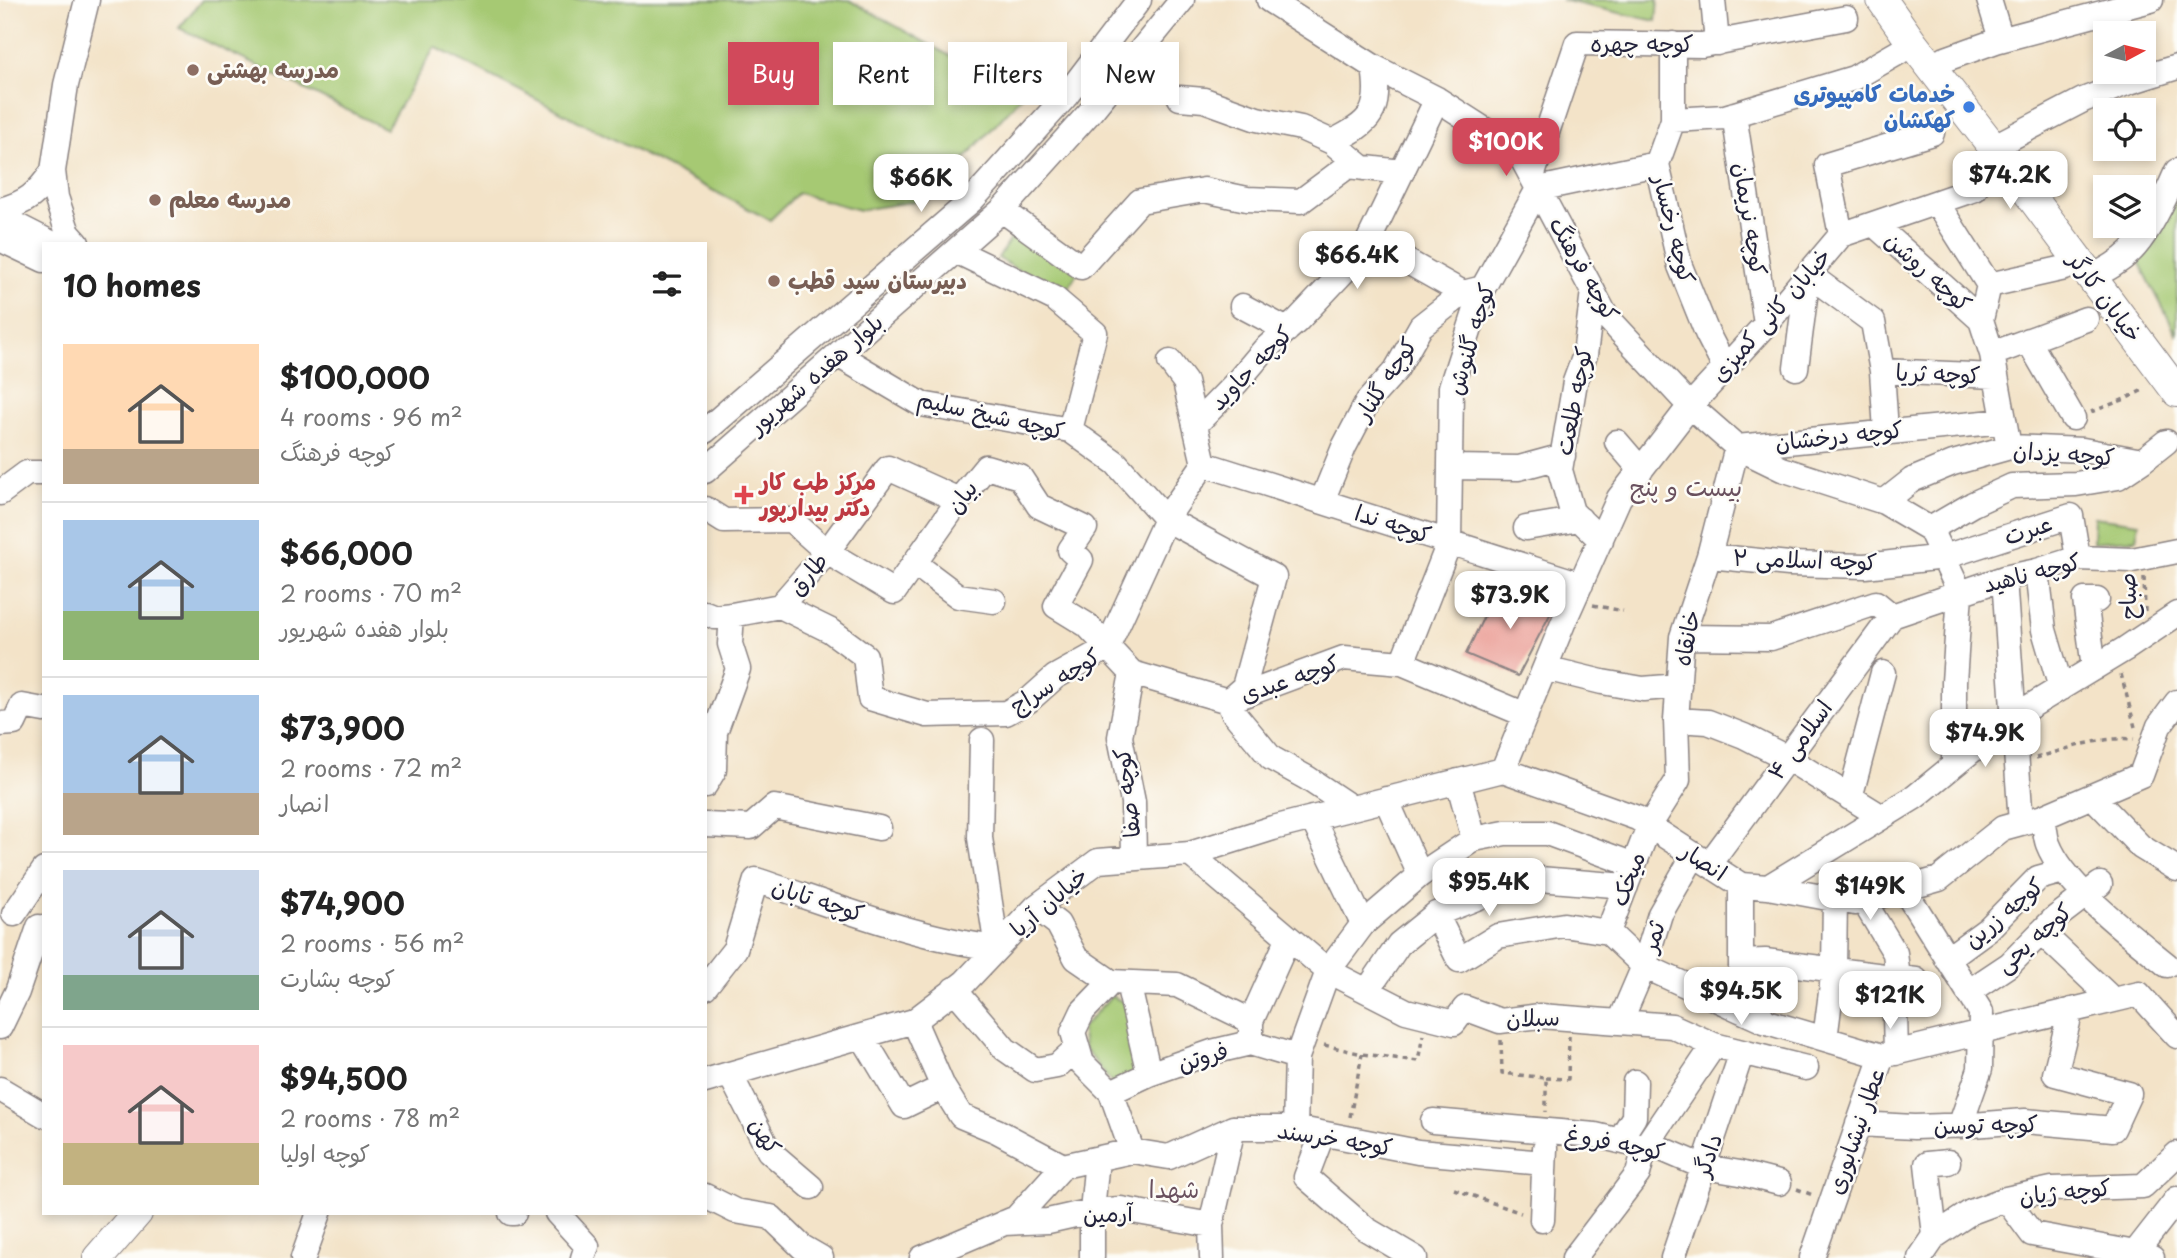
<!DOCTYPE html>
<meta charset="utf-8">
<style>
body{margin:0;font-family:"Playpen Sans","Playpen Sans Arabic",sans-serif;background:#f6f6f6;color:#222;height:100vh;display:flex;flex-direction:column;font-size:26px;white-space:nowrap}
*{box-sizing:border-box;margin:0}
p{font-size:23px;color:#767676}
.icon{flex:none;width:38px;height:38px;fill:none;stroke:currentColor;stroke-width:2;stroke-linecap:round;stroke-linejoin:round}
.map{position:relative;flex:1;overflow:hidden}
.drawer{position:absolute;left:42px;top:242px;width:665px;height:973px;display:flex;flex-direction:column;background:#fff;border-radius:0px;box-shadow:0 4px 10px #0003}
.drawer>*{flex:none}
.banner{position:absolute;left:728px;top:42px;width:665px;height:63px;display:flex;gap:14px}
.needle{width:46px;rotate:83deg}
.buttons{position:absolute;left:2093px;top:21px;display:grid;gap:14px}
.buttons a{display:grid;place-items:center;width:63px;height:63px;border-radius:0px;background:#fff;box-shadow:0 4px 10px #0003;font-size:35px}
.price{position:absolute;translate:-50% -60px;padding:0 16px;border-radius:14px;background:#fff;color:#222;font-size:23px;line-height:46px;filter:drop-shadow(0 2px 4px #0008)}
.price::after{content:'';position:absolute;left:50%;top:42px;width:21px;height:16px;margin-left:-10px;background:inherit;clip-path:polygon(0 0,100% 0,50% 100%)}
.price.current{background:#d1495b;color:#fff}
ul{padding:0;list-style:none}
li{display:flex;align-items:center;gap:21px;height:175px;padding:0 21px}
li+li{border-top:2px solid #e0e0e0}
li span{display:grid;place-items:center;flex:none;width:196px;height:140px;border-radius:0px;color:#555}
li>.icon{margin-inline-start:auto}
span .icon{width:84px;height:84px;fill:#fffc;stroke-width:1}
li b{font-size:30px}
h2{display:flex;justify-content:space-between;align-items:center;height:84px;padding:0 21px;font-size:30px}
.tag{padding:0 24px;border-radius:0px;background:#fff;box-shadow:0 4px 10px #0003;font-size:24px;line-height:63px}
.tag.current{background:#d1495b;color:#fff}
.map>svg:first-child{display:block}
</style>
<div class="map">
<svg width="2177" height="1258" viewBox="0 0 2177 1258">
<rect width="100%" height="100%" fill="#fdfcf7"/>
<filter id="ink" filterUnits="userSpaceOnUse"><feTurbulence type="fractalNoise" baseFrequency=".0143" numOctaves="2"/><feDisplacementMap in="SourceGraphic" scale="14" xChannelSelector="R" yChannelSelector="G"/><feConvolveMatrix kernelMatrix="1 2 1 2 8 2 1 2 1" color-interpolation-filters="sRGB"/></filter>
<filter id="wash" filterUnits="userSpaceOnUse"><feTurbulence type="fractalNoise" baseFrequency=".00686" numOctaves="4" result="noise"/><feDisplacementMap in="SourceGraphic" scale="28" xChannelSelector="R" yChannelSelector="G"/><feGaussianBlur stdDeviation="1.57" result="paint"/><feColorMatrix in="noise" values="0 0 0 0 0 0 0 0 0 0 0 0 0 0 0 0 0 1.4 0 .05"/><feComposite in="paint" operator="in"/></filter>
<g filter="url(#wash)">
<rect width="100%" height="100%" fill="#f3e3c8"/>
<!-- green -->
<path fill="#a6c973" stroke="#647657" stroke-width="2" d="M202,0H849L1022,96L928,199L859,210L798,193L770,220L435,47L386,129L179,28Z
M1561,0H1658L1656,21Z
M2177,176V335L2133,250Z
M1015,231L1079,270L1063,297L998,258Z
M2094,517L2139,523L2136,539L2093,542Z
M1111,996L1128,1004L1142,1075L1113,1085L1084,1047L1081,1029Z"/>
<g id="blocks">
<!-- building -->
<path fill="#eca59e" d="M1495,593L1556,603L1518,676L1466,654Z"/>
</g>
</g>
<g filter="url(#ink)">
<use href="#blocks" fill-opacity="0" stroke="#8a8282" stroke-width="2"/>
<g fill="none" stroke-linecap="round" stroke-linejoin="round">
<!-- minor casing -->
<g stroke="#8a8282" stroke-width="27">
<path id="minor" d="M1269,0L1374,67L1437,99L1518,151L1606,316L1690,406L1737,447L2004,421
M1713,0L1717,43
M1989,0L2001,39
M1673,44V120L1657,164L1680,266L1707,333L1725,368
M1929,65L1996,41L2151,0
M1180,98L1204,100L1257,119L1301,128L1332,142L1363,168
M1734,114L1766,324
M1673,120L1725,117L1854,78L1913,44
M1332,142C1372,122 1381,112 1374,67
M1993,147L2083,100L2129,82L2177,67
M1532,177L1577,43L1702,45L1846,18
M1937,203L1989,285L1981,320L1992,354L2007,436
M0,210C27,203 37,194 53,171
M1002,210L1081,267L1140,201L1204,190L1247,199L1301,201L1348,166L1402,172
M0,217L51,243
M1874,224L1981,320
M1841,235L1827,165L1932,133
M0,239L44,260
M1369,240L1463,293
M77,243L68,233L56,197L53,171L66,85L87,0
M956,251L1055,299L1095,333L1070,430
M2090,278C2105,270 2119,263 2131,251C2149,234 2167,194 2177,171
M1989,285L2065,268
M1593,291L1585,355L1575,382L1560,470L1572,512L1601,540
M1242,306L1287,330
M2028,340L2073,418
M1992,354L2086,319
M838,355L921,404L1070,430L1116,463L1166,519L1274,577L1244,687L1228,701L1233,712L1271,758L1307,778L1352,808
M1796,368L1808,274L1873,322L1882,371L1886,431
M1882,371L1995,376
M1195,425L1237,382L1264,350L1297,321L1364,250L1437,99
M705,431L972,200L1066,96L1139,0
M1617,442L1641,470
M1204,464L1581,584
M1451,467L1519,468L1563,456
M705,471L1002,210L1092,110L1182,0
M0,493L27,473H44
M1322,501L1344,447L1368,401L1396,370L1421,326L1463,293L1483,288
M1884,502L1912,480L1953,463L2010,447L2083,450L2142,461L2166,442
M705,509L724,521L791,520L827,552L894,592L959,500L986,467L1020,477L1039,506L1085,528L1070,550L1081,560L1056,606L1087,625L1132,673L1120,737L1133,802L1134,858
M1526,528L1580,519
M1930,529L1973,504L2012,486L2076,484L2118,477L2142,461
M1709,556L1789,564L1865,566L1944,557L2071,516L2078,558
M914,563L958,596L994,601
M2037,571L2044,630L2061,688
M2004,578L2021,823
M780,606L827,552L888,468L959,500
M705,613L715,617L732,615L780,606L831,631L865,656L870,698L927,715L1006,713L1028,701L1055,677L1107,648L1166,519L1204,464L1185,382L1170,362
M1892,616L2004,578L2037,571L2078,558L2132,560L2177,551
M1682,637L1771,638L1876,603L1892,616
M1402,663L1449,543L1451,387L1483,288L1538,189L1657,164
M1545,668L1602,682L1643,689L1679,686
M2094,668L2085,600H2097
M1132,673L1228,701L1344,658L1402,663L1526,715
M1676,720L1708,722L1744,736L1787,758L1882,817
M0,724L14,723L22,706L44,710
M1503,770L1564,621L1619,498L1690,406L1766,324L1841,235L1975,189
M1503,770L1637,818L1741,885L1768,887L1855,903L1939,879L2003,828L2043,817L2141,775L2159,726L2177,702
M1458,781L1474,839
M705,785L714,770L715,732L738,669L730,644L732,615
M2092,796L2141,847L2177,869
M1850,798L1883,673
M1386,799L1420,875
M2043,817C2045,826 2045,836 2048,844C2064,886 2132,936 2167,965
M1312,818L1363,924
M705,825L751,827L774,807L879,828
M1190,854L1328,971L1406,1011L1454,1023L1465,1008L1500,1021L1540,1016L1672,1026L1714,1045L1806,1068
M1709,864L1892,616
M1741,885V976L1764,1021L1882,1056
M1768,887L1915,797L2013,717L2125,649L2177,614
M1904,889L1981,1012L1980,1069L1960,1126
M1863,900L1895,953L1898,978L1895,1014L1896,1053
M1036,907L1058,924L1076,958L1111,982L1177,985L1251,1021
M14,914L44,870
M1436,914L1459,960L1498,936L1564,925L1608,932L1644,966L1764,1021
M1608,932L1649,826L1678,780L1676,720L1682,637L1709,556L1737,447L1782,469L1884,502L1930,529L1960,593L1954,682V765
M2041,932L2113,1000
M1947,959L1988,929L2038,878L2063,871
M1741,962L1765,961L1916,980
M1111,982L1083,1011L1073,1032L1082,1063L1111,1092L1132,1151
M1128,983L1149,1074
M705,987L735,949L756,880C832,905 918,939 997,948L980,838L982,740
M954,989L1005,1049L1035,1070L1057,1066L1077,1048
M1367,991L1399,944L1436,914L1527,878L1626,886
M1968,992L2010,964L2054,919L2100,884
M2139,994L2177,1036
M914,1021L943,1087L961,1116L997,1131L1063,1166
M1620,1022L1644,966L1660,914L1694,855
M0,1027L17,992L39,927
M1251,1035V1021L1288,939
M862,1036L904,1106L943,1087
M1825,1039L1834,969L1835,899
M730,1074L769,1151L811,1187
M705,1081L914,1021L965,982L1036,907L1098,861L1190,854L1273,828L1503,770
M0,1089L44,1115
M1111,1092L1149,1074L1212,1052L1250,1043L1297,1057
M1433,1121L1595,1135L1645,1147H1657L1704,1167L1740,1173L1779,1183
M1858,1124L1914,1127L1972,1125L2025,1121L2113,1129L2129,1094L2055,1074L2071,1010
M1295,1128L1297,1057L1328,971L1363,924L1420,875L1474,839L1505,833H1547L1634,865
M1322,1135L1306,1177L1366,1229L1415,1258
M1619,1141L1634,1117L1635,1082
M705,1196L735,1211L771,1217L802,1247L821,1258
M2006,1199L2032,1234L2135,1253L2152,1258
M511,1213H514
M557,1213L587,1246L583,1258
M1542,1220L1545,1148
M1004,1223L1048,1221L1092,1211L1121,1209L1211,1225
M1935,1236L1927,1164L1948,1162
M303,1258L319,1213
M922,1258L1016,1218L1063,1166L1132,1151L1169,1157L1233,1128H1295L1418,1152L1544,1163
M1092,1258V1211L1097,1159
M1212,1258L1211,1225L1233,1128
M1574,1258L1638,1174L1645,1147L1714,1045
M1673,1258L1742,1052
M1812,1258L1882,1056L2139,994
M1920,1258L1935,1236L1971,1212L2006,1199L2052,1189L2143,1186L2177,1154
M2131,1258L2177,1199"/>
</g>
<!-- major casing -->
<g stroke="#8a8282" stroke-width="32">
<path id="major" d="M1882,0L1913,44L2015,175L2177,392
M98,1258L137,1213"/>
</g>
<!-- path -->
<path stroke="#8a8282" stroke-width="3.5" stroke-dasharray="5 5" stroke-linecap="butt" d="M1148,73L1164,85
M2091,412L2125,399L2145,389
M2144,577L2145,611
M1593,605L1623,611
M2121,674L2135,727
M2036,758C2067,749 2101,736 2134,739
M1501,1040L1502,1073L1546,1078V1112
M1324,1045L1362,1054L1418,1061L1423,1035
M1546,1078L1568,1079L1569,1036
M1350,1117L1362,1054
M1454,1189L1521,1213
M1797,1189L1813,1195"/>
<!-- minor -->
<use href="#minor" stroke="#fff" stroke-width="24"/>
<!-- major -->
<use href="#major" stroke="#fff" stroke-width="30"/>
</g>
</g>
<!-- markers -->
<g fill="#8d6e63" stroke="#fdfcf7" stroke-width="2.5">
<circle cx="193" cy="70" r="7"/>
<circle cx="155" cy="200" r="7"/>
<circle cx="774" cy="281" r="7"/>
</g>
<circle fill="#3f7fe0" stroke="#fdfcf7" stroke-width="2.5" cx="1969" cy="107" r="7"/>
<path fill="#e0444e" stroke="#fdfcf7" stroke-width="2.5" d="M740.5 484.5h7v7h7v7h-7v7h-7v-7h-7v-7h7z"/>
<g text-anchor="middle" stroke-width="5" stroke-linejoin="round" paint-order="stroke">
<!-- street labels -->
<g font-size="23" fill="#22223b" stroke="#fdfcf7">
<text x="1642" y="52">کوچه چهره</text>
<text transform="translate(1750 219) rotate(81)" y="8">کوچه نریمان</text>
<text transform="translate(1674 229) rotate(76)" y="8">کوچه رخسار</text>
<text transform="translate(1584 269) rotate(60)" y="8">کوچه فرهنگ</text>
<text transform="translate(1928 272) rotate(42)" y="8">کوچه روشن</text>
<text transform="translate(2105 297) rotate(53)" y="8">خیابان کارگر</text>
<text transform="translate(1771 315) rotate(-49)" y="8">خیابان کانی کمیزی</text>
<text transform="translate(1471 339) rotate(-73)" y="8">کوچه گلنوش</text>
<text transform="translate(1251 368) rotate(-46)" y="8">کوچه جاوید</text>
<text transform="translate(816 374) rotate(-41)" y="8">بلوار هفده شهریور</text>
<text transform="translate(1938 374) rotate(2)" y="8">کوچه ثریا</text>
<text transform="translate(1386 379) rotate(-57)" y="8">کوچه گلنار</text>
<text transform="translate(1574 401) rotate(-79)" y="8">کوچه طلعت</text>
<text transform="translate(991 415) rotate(13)" y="8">کوچه شیخ سلیم</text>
<text transform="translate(1839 436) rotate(-6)" y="8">کوچه درخشان</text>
<text transform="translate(2064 454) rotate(4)" y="8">کوچه یزدان</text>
<text transform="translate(962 497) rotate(-52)" y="8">بیان</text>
<text transform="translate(1393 524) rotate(18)" y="8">کوچه ندا</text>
<text transform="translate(2028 530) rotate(-18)" y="8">عبرت</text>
<text transform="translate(1805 560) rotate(2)" y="8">کوچه اسلامی ۲</text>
<text transform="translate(2032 573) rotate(-14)" y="8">کوچه ناهید</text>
<text transform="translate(808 574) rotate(-50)" y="8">طارق</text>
<text transform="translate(2128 596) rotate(-92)" y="8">صباح</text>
<text transform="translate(1687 638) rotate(-79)" y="8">خانقاه</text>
<text transform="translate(1290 679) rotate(-19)" y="8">کوچه عبدی</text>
<text transform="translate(1055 681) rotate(-32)" y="8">کوچه سراج</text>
<text transform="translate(1800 740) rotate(-54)" y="8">اسلامی ۴</text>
<text transform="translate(1127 793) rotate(-97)" y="8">کوچه صفا</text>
<text transform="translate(1704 862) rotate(33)" y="8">انصار</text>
<text transform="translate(1628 879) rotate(-69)" y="8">میخک</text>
<text transform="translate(818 900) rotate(18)" y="8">کوچه تابان</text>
<text transform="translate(1049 902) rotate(-41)" y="8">خیابان آریا</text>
<text transform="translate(2004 913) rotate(-40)" y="8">کوچه زرین</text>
<text transform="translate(1653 937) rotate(-73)" y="8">ثمر</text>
<text transform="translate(2034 938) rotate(-41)" y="8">کوچه یحی</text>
<text transform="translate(1533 1018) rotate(-1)" y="8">سبلان</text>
<text transform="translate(1203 1057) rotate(-17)" y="8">فروتن</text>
<text transform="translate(1986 1125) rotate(-1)" y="8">کوچه توسن</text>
<text transform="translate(1856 1131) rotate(-71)" y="8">عطار نیشابوری</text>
<text transform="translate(765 1136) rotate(58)" y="8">کهن</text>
<text transform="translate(1335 1139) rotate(9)" y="8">کوچه خرسند</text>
<text transform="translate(1615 1143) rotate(11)" y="8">کوچه فروغ</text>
<text transform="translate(1708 1155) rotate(-72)" y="8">دادگر</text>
<text transform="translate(2065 1192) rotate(-6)" y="8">کوچه ژیان</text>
<text transform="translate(1108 1214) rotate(-2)" y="8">آرمین</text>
</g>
<!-- education labels -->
<g font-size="23" font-weight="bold" fill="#785e54" stroke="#fdfcf7" text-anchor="start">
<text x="207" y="78">مدرسه بهشتی</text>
<text x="169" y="208">مدرسه معلم</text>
<text x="788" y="289">دبیرستان سید قطب</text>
</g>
<!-- shop labels -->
<g font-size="23" font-weight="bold" fill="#366cbe" stroke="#fdfcf7" text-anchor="end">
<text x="1955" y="102">خدمات کامپیوتری<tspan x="1955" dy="26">کهکشان</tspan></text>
</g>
<!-- health labels -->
<g font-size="23" font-weight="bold" fill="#be3a42" stroke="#fdfcf7" text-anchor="start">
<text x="760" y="490">مرکز طب کار<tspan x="760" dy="26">دکتر بیدارپور</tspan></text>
</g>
<!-- neighbourhood labels -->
<g font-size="24" fill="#69505e" stroke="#fdfcf7">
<text x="1686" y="496">بیست و پنج</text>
<text x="1174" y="1198">شهدا</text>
</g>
</g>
</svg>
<div class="buttons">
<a><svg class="needle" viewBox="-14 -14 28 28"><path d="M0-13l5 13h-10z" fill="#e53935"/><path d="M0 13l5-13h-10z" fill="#767676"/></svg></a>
<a><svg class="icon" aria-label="locate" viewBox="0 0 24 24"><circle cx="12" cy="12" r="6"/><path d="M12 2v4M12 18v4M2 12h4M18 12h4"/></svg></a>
<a><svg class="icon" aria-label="layers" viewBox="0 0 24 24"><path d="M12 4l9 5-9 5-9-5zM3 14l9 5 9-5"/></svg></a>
</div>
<b class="price current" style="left:1506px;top:178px">$100K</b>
<b class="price" style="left:2010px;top:211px">$74.2K</b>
<b class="price" style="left:921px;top:214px">$66K</b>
<b class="price" style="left:1357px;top:291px">$66.4K</b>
<b class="price" style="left:1510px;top:631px">$73.9K</b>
<b class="price" style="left:1985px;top:769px">$74.9K</b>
<b class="price" style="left:1489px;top:918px">$95.4K</b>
<b class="price" style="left:1870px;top:922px">$149K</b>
<b class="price" style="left:1741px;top:1027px">$94.5K</b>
<b class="price" style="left:1890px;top:1031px">$121K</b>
<div class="banner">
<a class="tag current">Buy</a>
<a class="tag">Rent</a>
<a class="tag">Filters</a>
<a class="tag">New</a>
</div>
<section class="drawer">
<h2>10 homes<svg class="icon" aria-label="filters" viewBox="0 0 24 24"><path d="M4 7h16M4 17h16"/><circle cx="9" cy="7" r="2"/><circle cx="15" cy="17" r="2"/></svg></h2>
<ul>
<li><span style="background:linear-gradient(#ffd9b3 75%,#b9a48a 0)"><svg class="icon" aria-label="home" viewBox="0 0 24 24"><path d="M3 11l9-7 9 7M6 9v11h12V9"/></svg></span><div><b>$100,000</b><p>4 rooms · 96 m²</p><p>کوچه فرهنگ</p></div></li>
<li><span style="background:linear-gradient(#a9c7e8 65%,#8fb573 0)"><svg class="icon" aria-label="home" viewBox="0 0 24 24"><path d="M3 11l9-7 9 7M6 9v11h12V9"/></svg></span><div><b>$66,000</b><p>2 rooms · 70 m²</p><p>بلوار هفده شهریور</p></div></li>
<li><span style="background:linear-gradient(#a9c7e8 70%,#b9a48a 0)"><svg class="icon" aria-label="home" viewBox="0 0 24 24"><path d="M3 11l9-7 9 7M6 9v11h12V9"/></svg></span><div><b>$73,900</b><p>2 rooms · 72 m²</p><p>انصار</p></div></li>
<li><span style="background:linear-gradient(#c9d6e8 75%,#7fa58c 0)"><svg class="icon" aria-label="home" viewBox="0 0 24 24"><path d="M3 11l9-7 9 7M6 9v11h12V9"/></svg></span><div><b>$74,900</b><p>2 rooms · 56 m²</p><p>کوچه بشارت</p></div></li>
<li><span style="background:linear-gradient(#f6c9c9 70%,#c2b280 0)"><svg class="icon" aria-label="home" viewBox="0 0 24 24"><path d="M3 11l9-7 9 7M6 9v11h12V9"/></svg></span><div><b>$94,500</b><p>2 rooms · 78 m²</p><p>کوچه اولیا</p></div></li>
</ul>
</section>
</div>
